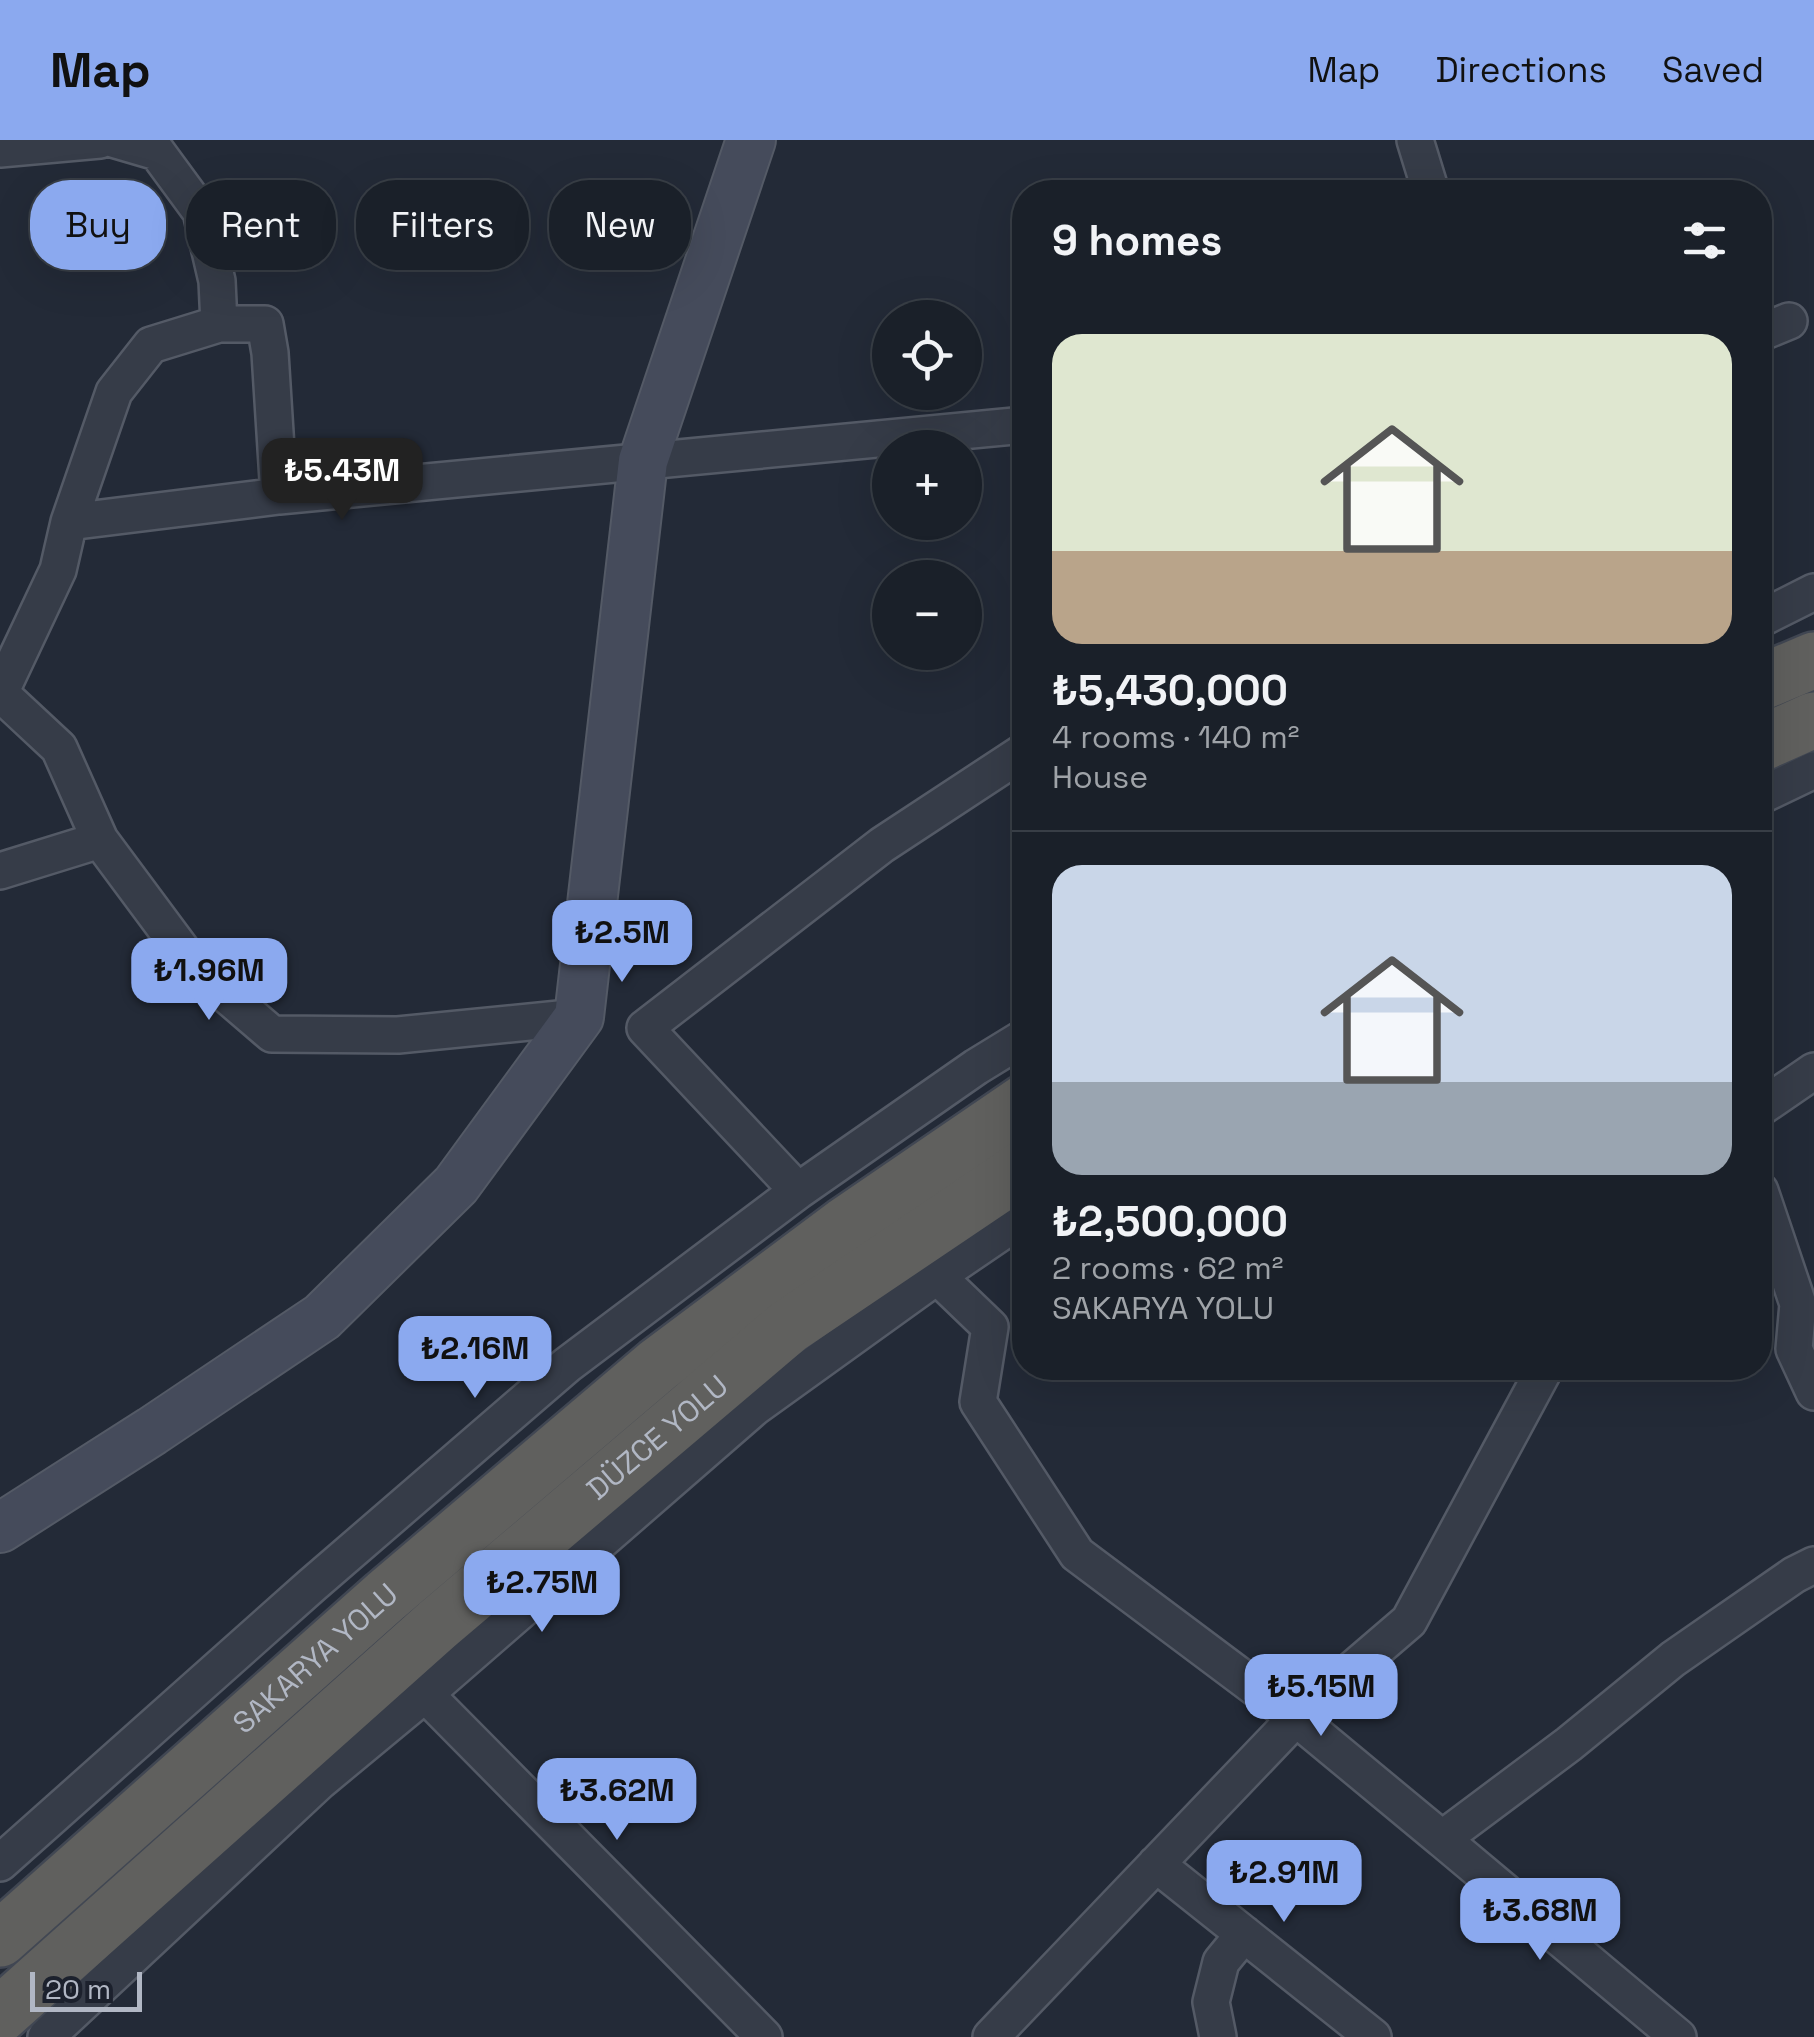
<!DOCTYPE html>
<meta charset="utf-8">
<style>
body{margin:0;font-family:"Space Grotesk",sans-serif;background:#272d35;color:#f1f3f6;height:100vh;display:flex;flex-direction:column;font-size:38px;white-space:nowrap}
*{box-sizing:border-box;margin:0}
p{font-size:32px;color:#9fa3a8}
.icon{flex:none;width:55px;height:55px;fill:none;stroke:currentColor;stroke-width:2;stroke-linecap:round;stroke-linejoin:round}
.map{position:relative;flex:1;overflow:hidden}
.side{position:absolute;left:1012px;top:40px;width:760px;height:1200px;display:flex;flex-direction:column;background:#1a2029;border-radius:40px;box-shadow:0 10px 40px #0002,0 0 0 2px #383e46}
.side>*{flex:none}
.guide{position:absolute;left:30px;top:40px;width:832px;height:90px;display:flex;gap:20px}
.tools{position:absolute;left:872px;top:160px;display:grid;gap:20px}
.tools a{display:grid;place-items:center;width:110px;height:110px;border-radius:50%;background:#1a2029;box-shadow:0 10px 40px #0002,0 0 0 2px #383e46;font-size:50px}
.scale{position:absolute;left:30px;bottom:25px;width:112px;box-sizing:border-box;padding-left:10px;border:5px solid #b1b7c4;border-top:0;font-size:28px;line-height:35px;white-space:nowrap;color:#b1b7c4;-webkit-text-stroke:8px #1c212d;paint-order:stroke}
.price{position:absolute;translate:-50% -85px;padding:0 22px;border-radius:20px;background:#8ba9ef;color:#111;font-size:32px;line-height:65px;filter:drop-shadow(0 2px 5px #0008)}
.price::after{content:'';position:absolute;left:50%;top:60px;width:30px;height:22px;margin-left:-15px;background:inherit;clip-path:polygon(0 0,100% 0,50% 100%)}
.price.active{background:#222;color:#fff}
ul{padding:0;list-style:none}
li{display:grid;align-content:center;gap:20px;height:530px;padding:0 40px}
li+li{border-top:2px solid #383e46}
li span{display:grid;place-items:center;height:310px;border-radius:30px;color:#555}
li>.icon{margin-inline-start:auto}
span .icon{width:180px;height:180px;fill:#fffc;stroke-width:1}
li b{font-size:42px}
h2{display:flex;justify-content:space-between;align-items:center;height:120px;padding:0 40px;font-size:42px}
.pill{padding:0 35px;border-radius:40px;background:#1a2029;box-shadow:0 10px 40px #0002,0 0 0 2px #383e46;font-size:35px;line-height:90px}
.pill.active{background:#8ba9ef;color:#111}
header{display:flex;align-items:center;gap:60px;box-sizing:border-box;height:140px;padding:0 50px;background:#8ba9ef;color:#111}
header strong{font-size:48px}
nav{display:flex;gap:55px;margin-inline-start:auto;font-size:35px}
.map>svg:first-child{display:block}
</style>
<header>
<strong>Map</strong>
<nav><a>Map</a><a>Directions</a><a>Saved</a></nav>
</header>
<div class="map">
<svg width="1814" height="1897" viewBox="0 0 1814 1897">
<rect width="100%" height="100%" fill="#232a37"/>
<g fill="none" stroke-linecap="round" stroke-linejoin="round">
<!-- minor casing -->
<g stroke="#545a66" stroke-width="40">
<path id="minor" d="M116,0L157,12L201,72L217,141L219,184
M1415,0L1431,52
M0,9L100,0
M1760,193L1789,181
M69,382L279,356
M1760,479L1814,452
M0,553L58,430L69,382L114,252L151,205L219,184H265L270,213L279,356L1025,285
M0,553L59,608L100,700L195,828L272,894L398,895L579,877
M1760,656L1814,630
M0,731L100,700
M1760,968L1814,931
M798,1051L645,888L882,705L1025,611
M1760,1051L1798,1164L1794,1209L1814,1252
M937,1136L990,1187L978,1262L1077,1414L1296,1578L1442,1699L1569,1604L1673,1519L1794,1435L1814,1425
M425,1554L764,1897
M1442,1699L1678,1897
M0,1723L311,1446L567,1225L798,1051L976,927L1025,897
M1156,1724L1373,1897
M46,1897L320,1641L425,1554L755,1267L937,1136L1025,1076
M991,1897L1296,1578L1409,1481L1545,1228
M1218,1897L1211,1862L1221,1822L1244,1794"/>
</g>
<!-- secondary casing -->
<g stroke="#545a66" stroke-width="52">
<path id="secondary" d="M0,1388L152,1291L322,1177L456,1045L579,877L643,321L751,0"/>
</g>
<!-- trunk casing -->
<g stroke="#414753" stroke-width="60">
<g id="trunk">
<path d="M1760,543L1814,520"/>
<path d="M1760,604L1814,580"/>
<path id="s1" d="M0,1799L386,1456L658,1225L845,1085L1025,962"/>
<path id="s2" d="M0,1875L438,1484L788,1187L1025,1027"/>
</g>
</g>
<!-- minor -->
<use href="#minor" stroke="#363c48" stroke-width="35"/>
<!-- secondary -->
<use href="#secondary" stroke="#454b5b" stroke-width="48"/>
<!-- trunk -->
<use href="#trunk" stroke="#60605e" stroke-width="55"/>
</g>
<g text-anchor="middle" stroke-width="8" stroke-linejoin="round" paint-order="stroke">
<!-- street labels -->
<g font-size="30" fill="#b1b7c4" stroke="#1c212d">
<text dy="10" stroke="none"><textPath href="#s2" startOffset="875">DÜZCE YOLU</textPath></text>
<text dy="10" stroke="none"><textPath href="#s1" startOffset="422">SAKARYA YOLU</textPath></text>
</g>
</g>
</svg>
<div class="tools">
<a><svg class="icon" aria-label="locate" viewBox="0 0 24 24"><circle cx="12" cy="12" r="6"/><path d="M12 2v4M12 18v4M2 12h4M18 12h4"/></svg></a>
<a>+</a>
<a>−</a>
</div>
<div class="scale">20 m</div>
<b class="price active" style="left:342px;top:383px">₺5.43M</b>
<b class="price" style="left:622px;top:845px">₺2.5M</b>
<b class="price" style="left:209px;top:883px">₺1.96M</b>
<b class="price" style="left:475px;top:1261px">₺2.16M</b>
<b class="price" style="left:542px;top:1495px">₺2.75M</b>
<b class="price" style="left:1321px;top:1599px">₺5.15M</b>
<b class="price" style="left:617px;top:1703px">₺3.62M</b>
<b class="price" style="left:1284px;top:1785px">₺2.91M</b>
<b class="price" style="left:1540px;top:1823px">₺3.68M</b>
<div class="guide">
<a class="pill active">Buy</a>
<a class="pill">Rent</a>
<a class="pill">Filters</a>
<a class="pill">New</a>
</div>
<section class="side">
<h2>9 homes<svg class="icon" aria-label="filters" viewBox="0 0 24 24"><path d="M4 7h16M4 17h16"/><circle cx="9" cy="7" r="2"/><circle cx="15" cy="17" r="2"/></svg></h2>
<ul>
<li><span style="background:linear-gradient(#dfe7d0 70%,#b9a48a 0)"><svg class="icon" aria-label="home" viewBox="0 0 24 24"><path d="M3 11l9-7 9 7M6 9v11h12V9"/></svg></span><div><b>₺5,430,000</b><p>4 rooms · 140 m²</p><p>House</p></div></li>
<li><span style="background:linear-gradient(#c9d6e8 70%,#9aa5b1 0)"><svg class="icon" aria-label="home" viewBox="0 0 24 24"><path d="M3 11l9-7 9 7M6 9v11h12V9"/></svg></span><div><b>₺2,500,000</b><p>2 rooms · 62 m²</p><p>SAKARYA YOLU</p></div></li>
</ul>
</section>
</div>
